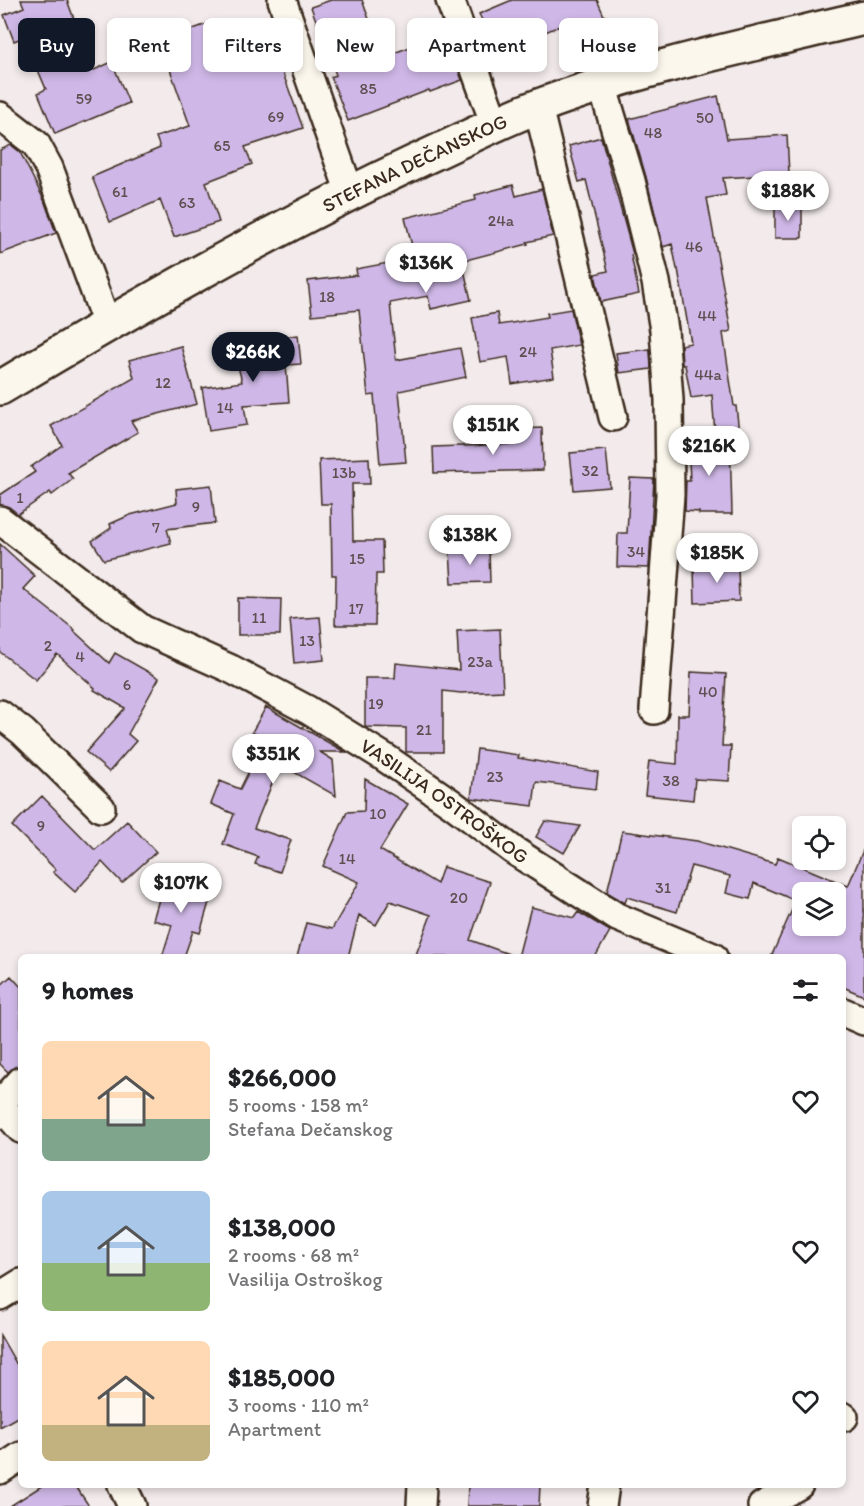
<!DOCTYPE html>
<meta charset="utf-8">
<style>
body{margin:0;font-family:Itim,sans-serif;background:#f6f6f6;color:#202124;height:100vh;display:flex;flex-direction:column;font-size:22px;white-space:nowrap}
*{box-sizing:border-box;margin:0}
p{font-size:20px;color:#757577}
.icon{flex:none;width:33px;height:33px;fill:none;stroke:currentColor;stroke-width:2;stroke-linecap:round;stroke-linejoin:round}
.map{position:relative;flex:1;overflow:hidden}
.sheet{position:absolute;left:18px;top:954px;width:828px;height:534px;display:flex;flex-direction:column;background:#fff;border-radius:9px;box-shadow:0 3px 9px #0003}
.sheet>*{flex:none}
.guide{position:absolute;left:18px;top:18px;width:828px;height:54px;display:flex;gap:12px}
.fabs{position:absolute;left:792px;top:816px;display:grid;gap:12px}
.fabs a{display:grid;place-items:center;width:54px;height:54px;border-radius:9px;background:#fff;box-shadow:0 3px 9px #0003;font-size:30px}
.price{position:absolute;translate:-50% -51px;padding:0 14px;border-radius:21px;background:#fff;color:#222;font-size:20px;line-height:39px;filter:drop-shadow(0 2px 3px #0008)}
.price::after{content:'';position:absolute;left:50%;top:36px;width:18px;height:14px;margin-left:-9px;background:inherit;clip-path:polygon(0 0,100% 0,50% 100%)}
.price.on{background:#111827;color:#fff}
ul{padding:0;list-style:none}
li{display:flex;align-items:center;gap:18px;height:150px;padding:0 24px}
li span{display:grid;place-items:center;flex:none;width:168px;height:120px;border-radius:9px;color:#555}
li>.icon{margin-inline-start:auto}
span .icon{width:72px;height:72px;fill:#fffc;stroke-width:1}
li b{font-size:26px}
h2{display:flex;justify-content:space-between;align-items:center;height:72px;padding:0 24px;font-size:26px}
.pill{padding:0 21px;border-radius:9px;background:#fff;box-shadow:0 3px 9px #0003;font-size:21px;line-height:54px}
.pill.on{background:#111827;color:#fff}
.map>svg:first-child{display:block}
</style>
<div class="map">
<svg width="864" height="1506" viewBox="0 0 864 1506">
<rect width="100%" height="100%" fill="#f2eaeb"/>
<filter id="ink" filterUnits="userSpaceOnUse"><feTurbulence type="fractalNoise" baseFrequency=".0167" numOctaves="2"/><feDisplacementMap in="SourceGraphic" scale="12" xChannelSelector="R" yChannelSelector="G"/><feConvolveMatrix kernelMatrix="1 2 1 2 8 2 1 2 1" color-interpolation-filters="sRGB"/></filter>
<g filter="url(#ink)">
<!-- building -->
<path fill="#cfb8e7" stroke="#3b2a1e" stroke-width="1.5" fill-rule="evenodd" d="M21,0H67L74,19H72L94,70L112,62L129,103L55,134L38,93L46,89L24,37L14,41L4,15L24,7Z
M331,0H362L383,57L445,34L462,80L430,92L429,90L348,121L331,77L336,75L311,7Z
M512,0H597L610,29L573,46L564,24L487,57L475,23L482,20L479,14Z
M207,24L218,56L270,38L303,128L245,147L252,164L206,182L219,222L174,237L160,200L110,222L92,177L160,148L156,137L190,126L160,41Z
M718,96L727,139L787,135L789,174L723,178L726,195L707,198L731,331L723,333L734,406H736L739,432L715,434L712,395L691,398L685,365H682L681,345L691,343L678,269H677L672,244L663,247L646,177L629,119Z
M601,137L633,254L631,255L639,294L601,302L595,274L608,271L586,180L579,182L569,146Z
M11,145L20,152L44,200L56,233L0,254V150Z
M513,185L516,196L542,189L553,236L527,242L528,244L462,261L471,300L431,309L428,296L390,303L396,360L460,348L466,377L399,391L406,462L380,464L374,395L368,396L359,310L312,315L308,281L357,275L356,269L415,258L405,218L476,200L475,195Z
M775,207H802V238H775Z
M571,309L579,345L550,350L554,377L512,384L508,357L480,362L472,318L497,313L499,325L548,317L547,313Z
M298,335L301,364L286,365L289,402L244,405L247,425L209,431L202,388L242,382L235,354L262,348L261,339Z
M181,346L197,404L131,421L138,432L68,473L73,479L52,495L50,492L18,514L9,507L0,505V495L35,472L31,467L62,445L51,426L134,378L129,360Z
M650,349L651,369L619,373L616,353Z
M542,428L543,470L434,473L433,447L519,444V429Z
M730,438L732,514H699V512L685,511L686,481H690L688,439Z
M606,450L610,487L574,490L570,453Z
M369,458L370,484H352L353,541H382L383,574H376L375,625H335L336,575H332L331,504H321L319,460Z
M630,478L654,479L649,568L617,567L618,533H627Z
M211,485L215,523L167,529L171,543L104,560L92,541L111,528L110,524L130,515L177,503L176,489Z
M0,544L35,576L23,589L75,630L74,631L109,663L115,653L159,678L128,734L136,741L109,772L86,752L125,708L94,690L95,688L57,654L36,680L0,652Z
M489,550L490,582L452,583L450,551Z
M738,566L739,601L695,603L694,568Z
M238,598L281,599L280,635H238Z
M320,617L324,660L294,663L290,619Z
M500,629L503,691L461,693L443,691V752H406V728L365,727V678H395L396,663L459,670L457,631Z
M691,672L726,674L722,746H731L729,781L695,779L693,800L645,795L649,761L677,764L678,715H689Z
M266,707L345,752H320L333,760L336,796L280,764L254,828L291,840L280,872L255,864L258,857L223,844L234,814L211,804L220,781L240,789L265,739L252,732Z
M477,749L519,755L518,758L598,772L596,789L536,782L533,806L471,798Z
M365,779L408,804L380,850L437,884L443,867L490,882L470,940L509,954V957H415L431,915L390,901L376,925L359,915L348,957H297L306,923L332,929L359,882L323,866L347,812L364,811Z
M42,796L95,850L127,821L156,852L122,883L102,862L75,892L53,872L56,870L12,826Z
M545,821L580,826L564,853L536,837Z
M622,831L697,841L775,864L778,857L848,886L864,848V996L843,987V957H771L796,901L754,883L750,899L726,893L730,876L691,866L677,912L627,897L625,903L607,892ZM802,892H836V926H802Z
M165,878L212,892L200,933L193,931L184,957H162L172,925L153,920Z
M531,907L574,918L578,912L610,931L595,957H518Z
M11,976L21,987V1066H16L8,1072L0,1064V986Z
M0,1335L21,1372V1415L0,1427Z
M43,1485H75L89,1506H10Z
M468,1485H540L539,1506H467Z"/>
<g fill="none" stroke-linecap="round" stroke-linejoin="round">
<!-- minor casing -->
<g stroke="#3b2a1e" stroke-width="32">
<g id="minor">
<path d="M282,0L350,193"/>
<path d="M450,0L495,125"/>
<path d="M602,85L631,181L656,282L664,330L669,400L670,495L654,710"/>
<path d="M538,107L613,417"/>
<path d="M0,116L36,144L49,168L107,324"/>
<path id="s1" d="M0,520L142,629L231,669L308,710L384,757L451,803L513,850L617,917L713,957"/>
<path d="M0,714L23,732L101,808"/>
<path d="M843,1012L864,1021"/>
<path d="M0,1104L21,1081"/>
<path d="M0,1105L21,1129"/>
<path d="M0,1296L21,1283"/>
<path d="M843,1417H844"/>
<path d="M0,1470L21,1456"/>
<path d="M122,1485L132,1506"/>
<path d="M421,1506L422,1485"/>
<path d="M602,1506L605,1485"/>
<path d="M762,1506L799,1485"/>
</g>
</g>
<!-- major casing -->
<g stroke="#3b2a1e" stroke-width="38">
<g id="major">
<path id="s2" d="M0,388C136,307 274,228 417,161C457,143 497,122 539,106C643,67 755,44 864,18"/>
</g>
</g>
<!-- minor -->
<use href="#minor" stroke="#fbf7ec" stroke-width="27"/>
<!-- major -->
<use href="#major" stroke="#fbf7ec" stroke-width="33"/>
</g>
</g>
<g text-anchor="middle" stroke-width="5" stroke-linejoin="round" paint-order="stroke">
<!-- number labels -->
<g font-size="16" fill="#604e50">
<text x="368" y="94">85</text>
<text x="84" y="104">59</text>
<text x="276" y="122">69</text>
<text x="705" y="123">50</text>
<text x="653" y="138">48</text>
<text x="222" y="151">65</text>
<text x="120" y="197">61</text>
<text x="187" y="208">63</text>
<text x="501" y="226">24a</text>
<text x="694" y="252">46</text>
<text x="327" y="302">18</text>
<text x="707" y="321">44</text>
<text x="528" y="357">24</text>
<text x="708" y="380">44a</text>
<text x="163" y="388">12</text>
<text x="225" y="413">14</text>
<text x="590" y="476">32</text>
<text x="344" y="478">13b</text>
<text x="20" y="503">1</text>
<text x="196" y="512">9</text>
<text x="156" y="533">7</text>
<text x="636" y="557">34</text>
<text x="357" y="564">15</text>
<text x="356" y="614">17</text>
<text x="259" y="623">11</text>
<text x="307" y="646">13</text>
<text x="48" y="651">2</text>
<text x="80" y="662">4</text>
<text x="480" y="667">23a</text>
<text x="127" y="690">6</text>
<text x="708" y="697">40</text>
<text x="376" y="709">19</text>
<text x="424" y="735">21</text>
<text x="495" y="782">23</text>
<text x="671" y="786">38</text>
<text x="378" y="819">10</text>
<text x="41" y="831">9</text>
<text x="347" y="864">14</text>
<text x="663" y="893">31</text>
<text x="459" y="903">20</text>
</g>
<!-- street labels -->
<g font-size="20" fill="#3b2a1e" stroke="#fbf7ec">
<text dy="7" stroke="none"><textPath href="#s2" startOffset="472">STEFANA DEČANSKOG</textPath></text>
<text dy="7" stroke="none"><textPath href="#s1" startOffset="528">VASILIJA OSTROŠKOG</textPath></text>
</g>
</g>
</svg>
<div class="fabs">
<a><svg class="icon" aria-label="locate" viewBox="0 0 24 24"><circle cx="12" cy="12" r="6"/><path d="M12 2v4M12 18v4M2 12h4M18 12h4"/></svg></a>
<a><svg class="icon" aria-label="layers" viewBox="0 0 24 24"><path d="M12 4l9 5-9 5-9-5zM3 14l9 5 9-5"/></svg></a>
</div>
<b class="price" style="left:788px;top:222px">$188K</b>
<b class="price" style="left:426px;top:294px">$136K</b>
<b class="price on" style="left:253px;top:383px">$266K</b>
<b class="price" style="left:493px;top:456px">$151K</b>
<b class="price" style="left:709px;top:477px">$216K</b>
<b class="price" style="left:470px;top:566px">$138K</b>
<b class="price" style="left:717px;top:584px">$185K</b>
<b class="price" style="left:273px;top:785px">$351K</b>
<b class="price" style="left:181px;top:914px">$107K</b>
<div class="guide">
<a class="pill on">Buy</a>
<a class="pill">Rent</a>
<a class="pill">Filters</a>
<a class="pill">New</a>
<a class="pill">Apartment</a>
<a class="pill">House</a>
</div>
<section class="sheet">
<h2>9 homes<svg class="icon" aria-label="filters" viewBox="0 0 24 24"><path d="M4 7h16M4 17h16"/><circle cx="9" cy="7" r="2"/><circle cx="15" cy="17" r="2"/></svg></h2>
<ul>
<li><span style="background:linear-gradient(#ffd9b3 65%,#7fa58c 0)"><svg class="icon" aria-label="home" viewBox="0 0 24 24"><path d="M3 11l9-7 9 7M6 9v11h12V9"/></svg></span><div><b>$266,000</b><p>5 rooms · 158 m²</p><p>Stefana Dečanskog</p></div><svg class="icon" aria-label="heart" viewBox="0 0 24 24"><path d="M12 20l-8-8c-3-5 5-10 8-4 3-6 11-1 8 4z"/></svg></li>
<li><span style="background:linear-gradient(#a9c7e8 60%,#8fb573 0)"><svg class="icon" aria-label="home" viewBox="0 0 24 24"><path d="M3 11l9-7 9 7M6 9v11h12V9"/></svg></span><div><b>$138,000</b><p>2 rooms · 68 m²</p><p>Vasilija Ostroškog</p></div><svg class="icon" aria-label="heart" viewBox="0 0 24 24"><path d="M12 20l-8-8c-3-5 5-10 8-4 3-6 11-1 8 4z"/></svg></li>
<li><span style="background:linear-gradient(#ffd9b3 70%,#c2b280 0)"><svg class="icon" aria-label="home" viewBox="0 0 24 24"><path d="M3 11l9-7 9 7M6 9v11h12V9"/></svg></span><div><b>$185,000</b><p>3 rooms · 110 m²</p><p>Apartment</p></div><svg class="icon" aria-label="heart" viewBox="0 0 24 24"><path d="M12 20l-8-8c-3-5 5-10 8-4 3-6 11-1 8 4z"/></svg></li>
</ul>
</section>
</div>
